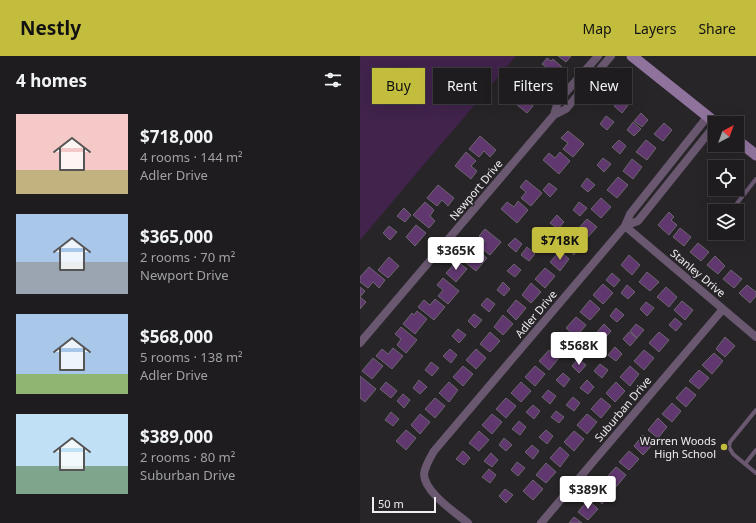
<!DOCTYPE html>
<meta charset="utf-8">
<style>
body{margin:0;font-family:"Noto Sans",sans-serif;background:#262528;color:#f1f3f6;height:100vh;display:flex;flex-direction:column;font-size:15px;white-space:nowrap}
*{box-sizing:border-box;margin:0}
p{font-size:13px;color:#a1a1a4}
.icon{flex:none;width:22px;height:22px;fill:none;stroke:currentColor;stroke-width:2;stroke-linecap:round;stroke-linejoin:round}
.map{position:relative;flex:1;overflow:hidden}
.details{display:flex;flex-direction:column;background:#1e1c1f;width:360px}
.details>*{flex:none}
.top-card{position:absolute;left:12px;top:12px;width:324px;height:36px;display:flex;gap:8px}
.needle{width:26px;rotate:41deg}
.fabs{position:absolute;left:348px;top:60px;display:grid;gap:8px}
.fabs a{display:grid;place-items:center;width:36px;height:36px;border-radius:0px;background:#1e1c1f;box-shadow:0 4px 16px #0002,0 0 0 1px #3c3a3d;font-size:20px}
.scale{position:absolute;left:12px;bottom:10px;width:64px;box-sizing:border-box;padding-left:4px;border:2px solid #f0eef1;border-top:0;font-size:11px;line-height:14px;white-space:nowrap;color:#f0eef1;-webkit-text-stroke:3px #282529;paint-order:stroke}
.price{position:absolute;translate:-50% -34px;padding:0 9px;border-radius:4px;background:#fff;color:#222;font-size:13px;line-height:26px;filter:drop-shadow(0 1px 2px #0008)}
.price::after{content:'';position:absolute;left:50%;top:24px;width:12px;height:9px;margin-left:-6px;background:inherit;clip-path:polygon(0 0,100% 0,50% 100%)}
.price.current{background:#c3bd3e;color:#111}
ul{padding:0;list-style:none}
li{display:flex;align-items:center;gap:12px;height:100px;padding:0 16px}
li span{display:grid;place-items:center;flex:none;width:112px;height:80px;border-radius:0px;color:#555}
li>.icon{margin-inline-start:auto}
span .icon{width:48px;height:48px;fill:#fffc;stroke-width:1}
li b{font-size:17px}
h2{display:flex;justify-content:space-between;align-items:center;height:48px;padding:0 16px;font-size:17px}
.tag{padding:0 14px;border-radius:0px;background:#1e1c1f;box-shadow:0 4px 16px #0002,0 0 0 1px #3c3a3d;font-size:14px;line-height:36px}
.tag.current{background:#c3bd3e;color:#111}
header{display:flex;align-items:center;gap:24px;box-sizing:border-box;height:56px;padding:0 20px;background:#c3bd3e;color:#111}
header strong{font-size:19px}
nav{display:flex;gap:22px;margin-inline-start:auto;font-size:14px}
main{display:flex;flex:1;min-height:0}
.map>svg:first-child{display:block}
</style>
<header>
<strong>Nestly</strong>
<nav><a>Map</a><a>Layers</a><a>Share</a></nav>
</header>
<main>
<section class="details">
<h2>4 homes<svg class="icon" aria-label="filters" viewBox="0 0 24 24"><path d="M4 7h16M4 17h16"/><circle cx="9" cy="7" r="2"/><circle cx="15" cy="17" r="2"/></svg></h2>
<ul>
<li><span style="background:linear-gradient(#f6c9c9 70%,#c2b280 0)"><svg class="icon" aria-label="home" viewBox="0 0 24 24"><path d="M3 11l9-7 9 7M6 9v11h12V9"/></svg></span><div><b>$718,000</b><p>4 rooms · 144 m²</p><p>Adler Drive</p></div></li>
<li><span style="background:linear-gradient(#a9c7e8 60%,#9aa5b1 0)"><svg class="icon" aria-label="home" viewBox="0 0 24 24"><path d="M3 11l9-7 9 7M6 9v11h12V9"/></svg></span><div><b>$365,000</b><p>2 rooms · 70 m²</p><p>Newport Drive</p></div></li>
<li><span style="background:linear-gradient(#a9c7e8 75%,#8fb573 0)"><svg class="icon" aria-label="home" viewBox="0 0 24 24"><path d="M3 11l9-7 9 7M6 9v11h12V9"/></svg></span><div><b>$568,000</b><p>5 rooms · 138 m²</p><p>Adler Drive</p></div></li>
<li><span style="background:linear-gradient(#bfe0f5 65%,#7fa58c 0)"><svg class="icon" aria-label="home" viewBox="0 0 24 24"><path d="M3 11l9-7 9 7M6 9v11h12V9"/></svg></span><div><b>$389,000</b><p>2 rooms · 80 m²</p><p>Suburban Drive</p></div></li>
</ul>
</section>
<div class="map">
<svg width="396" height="467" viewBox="0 0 396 467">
<rect width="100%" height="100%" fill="#282529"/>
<!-- green -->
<path fill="#41234c" d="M0,0H156L0,184Z"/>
<!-- building -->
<path fill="#613770" stroke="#6b676c" d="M198,0H211L206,6Z
M187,2L191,5L193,3L202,11L191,24L182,16L186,11L182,8Z
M163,31L172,39L167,45L173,50L167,57L151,44Z
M260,43L268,49L262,57L254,50Z
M281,57L288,64L282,71L274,65Z
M246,60L254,66L247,74L240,68Z
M273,66L281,73L274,80L267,74Z
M304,67L312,74L303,85L294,78Z
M208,75L224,88L213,101L203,93L208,87L201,82Z
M120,80L136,94L130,101L124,95L119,101L109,93Z
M259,84L266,90L260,98L252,91Z
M286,84L296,92L287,104L276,96Z
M106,96L116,105L111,110L117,115L111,123L95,110Z
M200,96L210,105L199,118L183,104L189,97L195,102Z
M243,102L251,108L244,116L237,109Z
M272,103L282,111L273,123L263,115Z
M258,121L268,129L257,142L247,134Z
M227,122L235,129L228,136L221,130Z
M166,124L182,137L171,150L161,142L166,136L160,131Z
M189,127L197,133L190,141L183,134Z
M78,129L94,142L88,150L82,144L77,150L67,142Z
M241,142L251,151L241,162L231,153Z
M158,145L168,154L157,167L141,153L147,146L154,151Z
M65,146L74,154L70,160L75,165L69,172L53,159Z
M219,146L227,152L220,160L213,154Z
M44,152L51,159L45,166L37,160Z
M309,156L314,161L311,164L317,169L309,179L298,169Z
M197,159L204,166L198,173L190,167Z
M227,163L237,171L227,182L217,174Z
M56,169L66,177L55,190L46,181Z
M29,170L37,176L30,184L23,177Z
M320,172L331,181L324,190L313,181Z
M125,173L141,186L130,199L120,191L125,185L119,180Z
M181,174L188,181L182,188L174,182Z
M214,179L224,187L214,199L204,190Z
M155,182L162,188L156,196L148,189Z
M338,187L349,196L341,205L330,196Z
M167,191L175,198L169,205L161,199Z
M117,194L127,202L116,215L100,202L106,195L112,200Z
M200,195L209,203L200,215L190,206Z
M269,199L280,209L272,219L261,209Z
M355,200L365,210L358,218L347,209Z
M29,201L39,210L28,222L18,214Z
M97,205L107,213L96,226L86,217Z
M154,208L161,214L155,221L147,215Z
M9,211L25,224L19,232L13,226L8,232L0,226V221Z
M185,212L195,220L185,232L175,223Z
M371,214L382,223L374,232L363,223Z
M287,216L299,226L290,235L279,226Z
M252,217L260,224L254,231L246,224Z
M83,222L99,235L88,248L78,240L83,234L77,229Z
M143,226L150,233L144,240L137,234Z
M171,227L181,236L171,247L162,239Z
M243,228L253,237L243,248L233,239Z
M267,229L275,236L268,243L261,237Z
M387,229L396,236V240L390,247L379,237Z
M0,231L5,235L0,241L6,246L0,253Z
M306,231L317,241L309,251L297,241Z
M127,242L135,248L129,256L121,249Z
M75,243L85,251L74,264L58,251L64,244L70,249Z
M156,244L166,252L156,264L147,255Z
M230,244L240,253L230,264L220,256Z
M322,245L333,254L325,264L314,254Z
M286,246L294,252L287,260L280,253Z
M256,252L264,259L257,266L250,260Z
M57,255L67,263L55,278L43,268L52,257L54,259Z
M114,258L122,264L115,272L108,265Z
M143,259L153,268L143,279L134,271Z
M216,261L226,269L216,281L206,272Z
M315,262L322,268L316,275L309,269Z
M244,268L251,275L245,282L237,276Z
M276,268L284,274L277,282L270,275Z
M41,271L57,284L46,297L37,289L41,283L35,278Z
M98,273L106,279L99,287L92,280Z
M130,276L140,285L130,296L120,288Z
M269,276L277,282L270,290L263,283Z
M299,276L309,284L299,296L289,287Z
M203,278L213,286L203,298L193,289Z
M365,281L375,290L365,301L356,293Z
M229,284L236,290L230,298L222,291Z
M255,291L262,298L256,305L248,299Z
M33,292L43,300L32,313L16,300L22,293L28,298Z
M90,293L97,299L91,307L83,300Z
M116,293L126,302L116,313L106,304Z
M189,294L199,302L189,314L179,305Z
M284,294L294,302L284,314L274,305Z
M354,297L363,305L352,318L342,309Z
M13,302L23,310L12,323L2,315Z
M218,303L226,309L219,317L212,310Z
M71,306L79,312L72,320L65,314Z
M240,308L248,314L242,322L234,315Z
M103,310L113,318L103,330L93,321Z
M175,310L185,318L175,330L165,321Z
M270,310L279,318L270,330L260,321Z
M339,314L349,322L339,333L329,325Z
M203,317L210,323L204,331L196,324Z
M0,320L16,333L5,346L0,342Z
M59,324L67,331L60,338L53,332Z
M227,324L234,331L228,338L220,332Z
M26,326L37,335L31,342L20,333Z
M89,326L98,334L89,346L79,337Z
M161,326L171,335L161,346L151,337Z
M256,326L265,335L255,346L246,337Z
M326,331L336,339L326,351L316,342Z
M188,334L196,340L190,348L182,341Z
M43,338L50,344L44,352L37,345Z
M213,341L220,347L214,355L206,349Z
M75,342L85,350L75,362L65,353Z
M146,342L156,350L146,362L136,353Z
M241,342L251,350L241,362L231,353Z
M312,347L321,355L312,366L302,358Z
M173,349L180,355L174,363L166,356Z
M196,355L204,361L199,367L191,361Z
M31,356L39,363L33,370L25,364Z
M60,358L70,366L60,378L51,369Z
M132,358L142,366L132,378L122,369Z
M227,358L237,366L227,378L217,369Z
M298,362L307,371L298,382L288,374Z
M159,365L166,371L160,379L152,373Z
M46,374L56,382L46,394L36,385Z
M186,374L193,380L187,388L179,381Z
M119,375L129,384L119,395L109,387Z
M214,375L224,383L214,395L204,386Z
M283,379L293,388L283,399L274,390Z
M144,382L152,389L146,395L139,389Z
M172,389L179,395L173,403L165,396Z
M200,391L209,399L200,411L190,402Z
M103,395L110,402L104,409L96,403Z
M269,395L279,403L269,414L259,406Z
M131,397L138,404L132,411L124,405Z
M157,406L165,412L158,420L151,414Z
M186,407L196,416L186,427L176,419Z
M256,411L266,419L256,431L246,422Z
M129,413L136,419L130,427L122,421Z
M173,424L183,433L173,444L163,435Z
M242,428L252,436L242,448L232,439Z
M145,433L153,439L146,447L139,440Z
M228,444L238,453L228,464L218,456Z
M214,461L222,467H209Z"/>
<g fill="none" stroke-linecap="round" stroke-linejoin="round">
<!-- lane -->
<path stroke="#6a5871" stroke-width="4" d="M371,155L396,123
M396,354L370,386L369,391L373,398L385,408L396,394
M385,408L396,417"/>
<!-- street -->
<path stroke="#6a5871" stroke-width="8" d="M194,59L198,45L238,0
M265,170L396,281
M265,170L278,165L355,69
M0,287L194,59L206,53L251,0
M108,467C96,457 64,436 64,418C65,410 70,402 74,395L265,170L270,158L348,60
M181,467L363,253"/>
<!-- secondary -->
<path stroke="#90739c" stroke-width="11" d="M272,0L356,67
M377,84L396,99"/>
</g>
<!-- markers -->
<circle fill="#c3bd3e" stroke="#282529" stroke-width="1.5" cx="364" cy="391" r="4"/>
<g text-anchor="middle" stroke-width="3.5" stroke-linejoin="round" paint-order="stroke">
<!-- street labels -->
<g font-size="11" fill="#f0eef1" stroke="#282529">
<text transform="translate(116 134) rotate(-50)" y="4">Newport Drive</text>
<text transform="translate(338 217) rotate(40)" y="4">Stanley Drive</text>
<text transform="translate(176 258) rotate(-50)" y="4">Adler Drive</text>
<text transform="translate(263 353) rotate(-50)" y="4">Suburban Drive</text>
</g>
<!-- poi labels -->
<g font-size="11" fill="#f0eef1" stroke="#282529" text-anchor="end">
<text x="356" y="389">Warren Woods<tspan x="356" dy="13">High School</tspan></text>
</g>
</g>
</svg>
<div class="fabs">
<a><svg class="needle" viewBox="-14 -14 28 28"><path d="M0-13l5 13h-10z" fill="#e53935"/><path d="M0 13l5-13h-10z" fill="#a1a1a4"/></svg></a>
<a><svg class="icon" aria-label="locate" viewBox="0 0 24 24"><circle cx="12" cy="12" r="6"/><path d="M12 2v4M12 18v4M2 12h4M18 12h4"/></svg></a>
<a><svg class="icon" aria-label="layers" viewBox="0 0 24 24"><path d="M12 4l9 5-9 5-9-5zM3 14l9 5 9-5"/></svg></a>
</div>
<div class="scale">50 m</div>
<b class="price current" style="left:200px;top:205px">$718K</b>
<b class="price" style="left:96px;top:215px">$365K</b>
<b class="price" style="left:219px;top:310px">$568K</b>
<b class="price" style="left:228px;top:454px">$389K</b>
<div class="top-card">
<a class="tag current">Buy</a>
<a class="tag">Rent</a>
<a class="tag">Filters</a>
<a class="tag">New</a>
</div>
</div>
</main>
